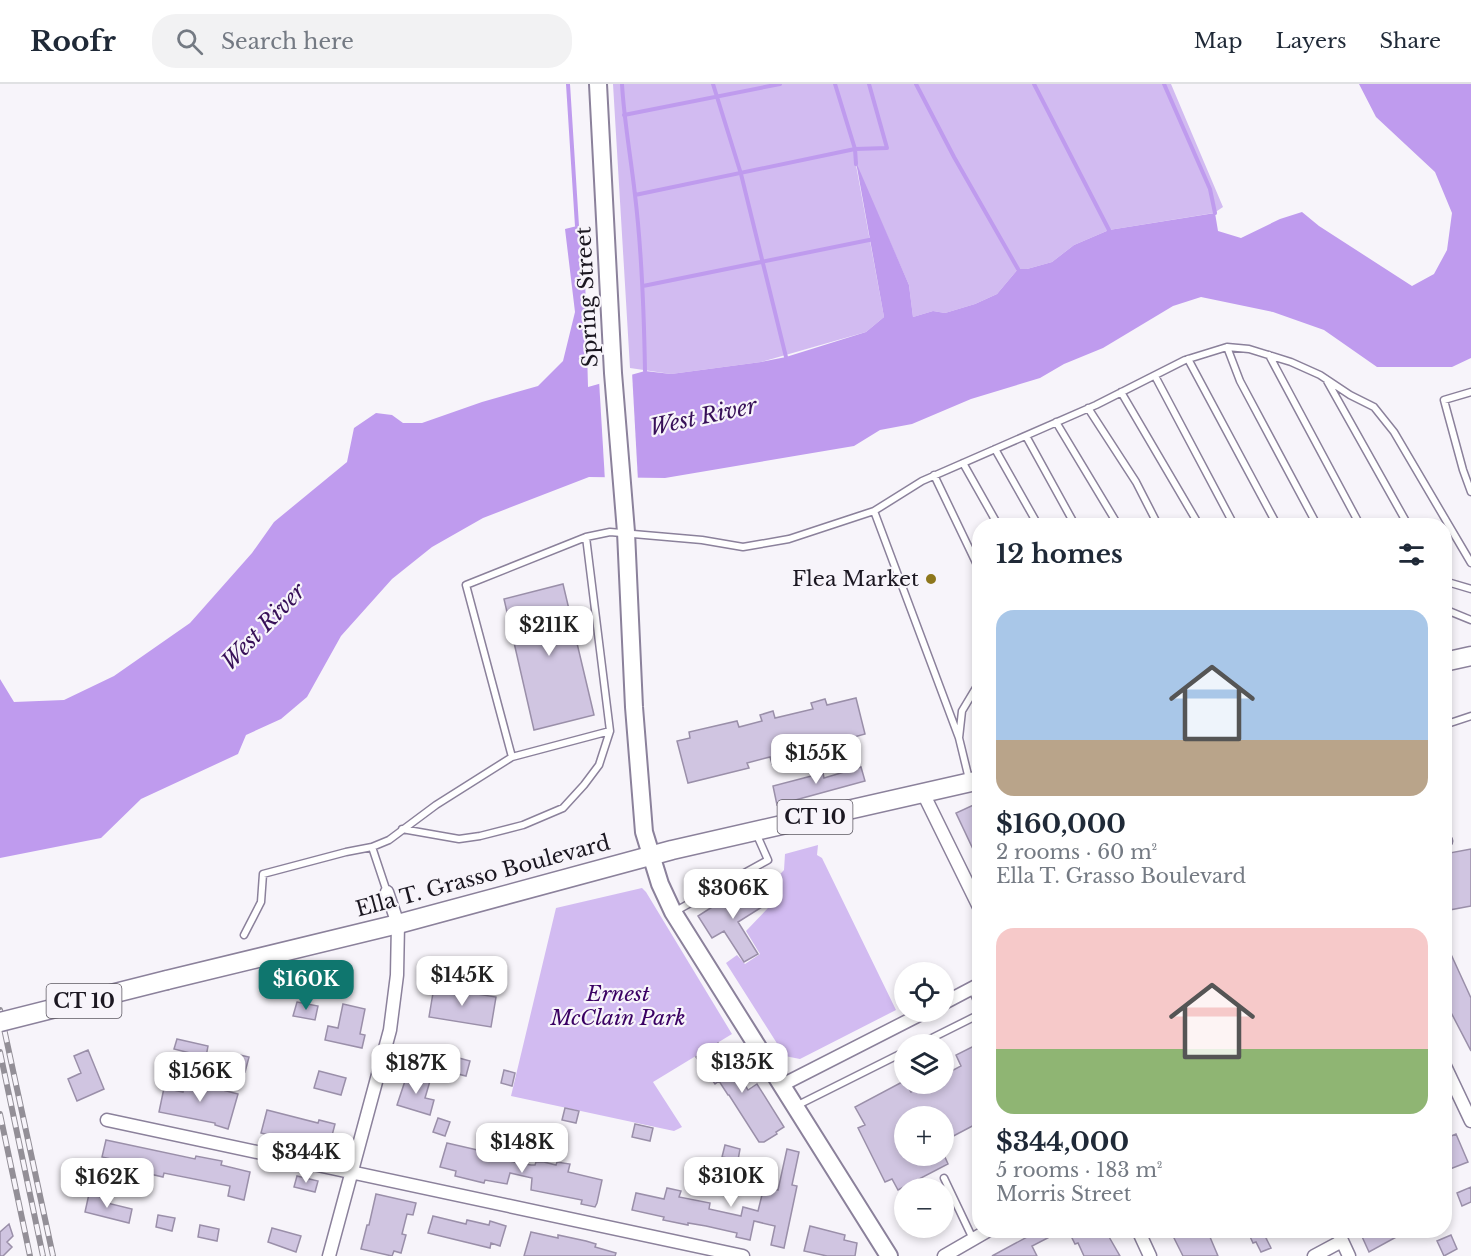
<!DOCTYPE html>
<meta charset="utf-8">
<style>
body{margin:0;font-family:"Libre Baskerville",serif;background:#f2f2f3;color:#1f2937;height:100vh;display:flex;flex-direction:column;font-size:22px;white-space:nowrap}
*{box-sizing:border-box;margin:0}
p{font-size:20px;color:#747a83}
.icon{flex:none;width:33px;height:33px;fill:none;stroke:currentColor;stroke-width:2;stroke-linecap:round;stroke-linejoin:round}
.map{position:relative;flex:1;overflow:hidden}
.details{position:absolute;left:972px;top:434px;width:480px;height:720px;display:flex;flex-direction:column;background:#fff;border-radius:24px;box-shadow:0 3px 9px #0003}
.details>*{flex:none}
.controls{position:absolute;left:894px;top:878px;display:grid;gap:12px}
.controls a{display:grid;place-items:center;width:60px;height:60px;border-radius:50%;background:#fff;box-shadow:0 3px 9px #0003;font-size:30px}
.price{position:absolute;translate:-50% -51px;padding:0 14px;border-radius:12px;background:#fff;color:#222;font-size:20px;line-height:39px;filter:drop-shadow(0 2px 3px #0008)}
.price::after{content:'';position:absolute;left:50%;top:36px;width:18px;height:14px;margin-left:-9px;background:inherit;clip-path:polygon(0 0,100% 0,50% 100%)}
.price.on{background:#0f766e;color:#fff}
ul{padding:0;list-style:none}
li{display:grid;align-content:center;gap:12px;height:318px;padding:0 24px}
li span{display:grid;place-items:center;height:186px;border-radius:18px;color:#555}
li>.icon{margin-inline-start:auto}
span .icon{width:108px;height:108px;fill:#fffc;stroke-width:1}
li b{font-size:26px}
h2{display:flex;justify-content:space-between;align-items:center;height:72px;padding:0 24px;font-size:26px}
header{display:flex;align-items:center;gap:36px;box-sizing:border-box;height:84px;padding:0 30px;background:#fff;border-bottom:2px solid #e0e1e3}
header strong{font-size:28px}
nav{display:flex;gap:33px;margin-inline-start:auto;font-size:21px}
.search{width:420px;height:54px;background:#f2f2f3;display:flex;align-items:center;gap:15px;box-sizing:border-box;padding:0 21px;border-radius:24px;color:#747a83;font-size:22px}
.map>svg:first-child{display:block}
</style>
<header>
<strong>Roofr</strong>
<div class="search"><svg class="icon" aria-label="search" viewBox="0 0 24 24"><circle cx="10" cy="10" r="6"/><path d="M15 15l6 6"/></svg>Search here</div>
<nav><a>Map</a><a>Layers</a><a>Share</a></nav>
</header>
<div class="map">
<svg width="1471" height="1172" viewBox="0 0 1471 1172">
<rect width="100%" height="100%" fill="#f7f4fa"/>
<!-- green -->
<path fill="#d2bbf1" d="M613,0H1171L1223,123L1214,129L1109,146L1074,161L1052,178L1027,185H1018L997,210L975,220L945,229L933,227L913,233L909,201L856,81L884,233L866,248L761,278L671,290L630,284Z
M818,761L817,771L822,774L896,926L800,975L785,972L726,879L737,871L745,880L760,870L746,847L768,824L767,804L784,786L785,770Z
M642,804L646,808L732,950L653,998L682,1043L674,1047L511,1012L556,824Z"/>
<!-- water -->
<path fill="#bf9bee" d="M1359,0H1471V274L1452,283H1377L1324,246L1273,228L1201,213L1173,222L1103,264L1064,280L1040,294L971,315L912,340L880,346L854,362L665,394L589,393L483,434L432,463L392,495L341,552L307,613L281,635L246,651L238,670L141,715L101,754L0,774V595L14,618L64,616L114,592L190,539L252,469L274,438L347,378L354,344L376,329L392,331L403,339H422L482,318L538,302L563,277L575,228L565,145L577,142L584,155L588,303L645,287L671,290L761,278L786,273L866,248L884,233L856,78L909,201L913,233L933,227L945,229L975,220L997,210L1018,185H1027L1052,178L1074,161L1109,146L1215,129L1218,147L1241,154L1280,135L1302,128L1319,142L1412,202L1434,190L1447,166L1452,129L1435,88L1376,33Z"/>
<!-- pier -->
<path fill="#f7f4fa" d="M632,288L638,397H605L599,296Z"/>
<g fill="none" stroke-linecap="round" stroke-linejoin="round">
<!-- stream -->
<path stroke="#bf9bee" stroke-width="4" d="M568,0L577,142
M622,0C624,37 631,74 635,111C642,169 644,228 645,287
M713,0L741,90L786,273
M916,0L954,73L1018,185
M1034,0L1109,146
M1164,0L1210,105L1215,129
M624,31L780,0
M856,80L855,65L887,64L869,0
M635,111L855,65L835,0
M643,202L874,155"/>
</g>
<!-- building -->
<path fill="#d0c5e1" stroke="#9a8fa9" stroke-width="1.5" d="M563,500L594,631L534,646L504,515Z
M856,614L865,650L836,658L837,663L822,667L820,660L784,669L786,676L772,680L770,673L747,679L749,684L688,699L677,657L690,654L689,648L737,637L739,643L762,637L760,631L773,627L775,634L813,625L811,619L825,615L827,621Z
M861,683L865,697L777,721L773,702L823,689L824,694Z
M980,718V780L956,729Z
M1471,765V822L1444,827V770Z
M748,800L762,823L738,838L758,870L744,878L724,847L712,854L698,832Z
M1444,855L1471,914V967L1444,915Z
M434,903L496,913L491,943L429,933Z
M297,918L318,922L315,936L293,932Z
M343,920L365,925L360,950L365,951L362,964L325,956L328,942L338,944Z
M177,955L208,962L206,973L174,965Z
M718,959L748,1006L757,1000L784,1043L776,1048L777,1050L764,1058H759L729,1011H728L719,997L715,1000L696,973Z
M980,959V1038L944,1057V1032H904V1071H944L948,1080L898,1106L892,1095L885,1098L858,1044L865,1041L855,1023L904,997L911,1008L929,999H944V991L961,982L956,971Z
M88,966L104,1005L77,1017L68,995L81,989L74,972Z
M231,969L249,973L245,988L228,984Z
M441,969L470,977L466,992L437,985Z
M504,986L515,989L512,1002L501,999Z
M319,987L346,994L341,1011L314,1004Z
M407,991L430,997L425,1014L434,1016L430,1031L397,1021Z
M186,993L211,1000V1003L238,1010L228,1045L215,1041V1039L159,1028L164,1004L183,1008Z
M565,1024L579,1027L576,1039L562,1036Z
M267,1026L318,1039L319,1036L335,1040L328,1067L261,1049Z
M438,1034L450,1038L445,1052L433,1048Z
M635,1040L653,1044L650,1057L632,1053Z
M1456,1050L1468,1078L1450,1085L1447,1077L1444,1078V1055Z
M106,1056L195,1075L196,1072L222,1077L221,1081L250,1088L244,1116L228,1112L230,1102L164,1089L163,1093L124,1084L125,1081L119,1080L120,1077L102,1073Z
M447,1059L495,1070L494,1074L531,1081H535L536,1078H544L556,1081L557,1078L570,1080L568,1088L602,1096L597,1119L595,1123L581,1120L582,1116L531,1106L532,1094L510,1089L507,1100L485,1096L484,1099L455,1092L456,1087L440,1083Z
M725,1061L740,1065L738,1076L722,1073Z
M787,1065L799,1068L792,1101L797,1102L784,1164L771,1161L775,1142L754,1137L750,1156L736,1153L737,1149L706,1142L688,1139V1141L663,1136L664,1133L632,1126L636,1109L664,1115L667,1104L681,1107L679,1113L710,1119L709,1125L741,1132L743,1123L758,1127L764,1103L778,1106Z
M297,1092L318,1097L315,1108L294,1103Z
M1471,1103V1118L1462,1122L1457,1109Z
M89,1110L106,1114L107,1119L132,1125L129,1139L85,1128Z
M376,1110L416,1119L413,1131L407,1130L402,1150L406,1151L401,1169L394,1167L392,1172L361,1165L367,1141H369Z
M158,1131L175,1134L172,1147L156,1143Z
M433,1132L466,1140L467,1136L489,1141L490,1137L506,1142L500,1162L491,1159L490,1164L428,1149Z
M9,1140L13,1152L7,1158L12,1163L3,1172H0V1148Z
M200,1141L219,1145L217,1157L198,1153Z
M810,1142L845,1151L844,1156L857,1159L855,1172H827L804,1167Z
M272,1144L301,1152L296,1168L268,1158Z
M1040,1146H1063L1032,1162L1037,1172H992Z
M1068,1146H1105L1120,1172H1084L1078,1159L1075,1160Z
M1170,1146H1207L1218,1172H1183Z
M1247,1146H1282L1266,1154L1271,1164L1261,1168L1256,1158L1253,1159Z
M1359,1146H1409L1369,1168Z
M531,1148L558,1154V1151L586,1157L596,1160L595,1163L616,1169L615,1172H524Z
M1451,1151L1457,1165L1444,1172L1437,1157Z"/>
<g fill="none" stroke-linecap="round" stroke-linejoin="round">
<!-- service casing -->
<g stroke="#8b819b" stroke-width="9">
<path id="service" d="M1227,263L1240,297L1317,441
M1269,271L1360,441
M1188,275L1277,441
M1155,292L1234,441
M1326,295L1408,441
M1121,308L1199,441
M1471,308L1444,316L1463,386L1471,408
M1088,324L1136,398L1158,441
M1056,338L1118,441
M1026,352L1075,441
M995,365L1038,441
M963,379L998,441
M934,391L980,487
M874,427L922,397L1096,321L1185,276L1227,263L1249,265L1291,278L1320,291L1350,311L1374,323L1394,348L1471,479
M1444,497L1471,505
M1444,525L1471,536
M1444,641L1471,632
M512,673L466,501L586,453L610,448L702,456L743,463L789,455L874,427L959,654
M969,695L959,654L962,627L980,597
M402,745L459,755L480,752L523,741L563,724L584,701L599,681L610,647
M372,763L387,808
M674,828L768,776L756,749
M244,851L261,818L263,790L346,768L372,763L389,756L436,721L512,673L610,647L586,453
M972,905L980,924
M920,960L978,931L980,928
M796,1022L904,968
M944,1094L973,1155"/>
</g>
<!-- minor casing -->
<g stroke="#8b819b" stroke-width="15">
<path id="minor" d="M923,709L980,825
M1444,757H1446
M944,919L980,900
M1444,980L1471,1037
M782,1001L927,927
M107,1036L743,1172
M1138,1146L1150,1172
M1337,1146L1349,1172
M329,1172L390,946L397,891L398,840L387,808
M944,1172L989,1146
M1314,1172L1342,1157"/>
</g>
<!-- secondary casing -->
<g stroke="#8b819b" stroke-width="20">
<path id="secondary" d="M598,0L613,289L626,448L634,623L644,748L660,800L673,828L889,1172"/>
</g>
<!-- primary casing -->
<g stroke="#8b819b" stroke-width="21">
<path id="primary" d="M1444,578L1471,572
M167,896L398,840L672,766L980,696"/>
</g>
<!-- service -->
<use href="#service" stroke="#fff" stroke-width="6"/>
<!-- minor -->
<use href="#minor" stroke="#fff" stroke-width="12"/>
<!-- secondary -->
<use href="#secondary" stroke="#fff" stroke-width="16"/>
<!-- primary -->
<use href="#primary" stroke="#fff" stroke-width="18"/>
<!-- rail casing -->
<g stroke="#938f97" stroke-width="6">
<path id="rail" d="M0,926L53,1172
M0,968L43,1172
M0,1030L30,1172"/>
</g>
<!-- rail -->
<use href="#rail" stroke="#f7f4fa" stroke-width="4" stroke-dasharray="11" stroke-linecap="butt"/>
<!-- primary-bridge casing -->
<g stroke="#8b819b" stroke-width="21" stroke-linecap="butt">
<path id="primary-bridge" d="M0,938L167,896"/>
</g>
<!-- primary-bridge -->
<use href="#primary-bridge" stroke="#fff" stroke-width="18"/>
</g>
<!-- markers -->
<circle fill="#8e771c" stroke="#f7f4fa" stroke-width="2" cx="931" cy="495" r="6"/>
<g text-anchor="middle" stroke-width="4.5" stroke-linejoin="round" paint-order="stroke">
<!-- shield labels -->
<g fill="#f7f4fa" stroke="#5d5962" stroke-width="1.5">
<rect x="777.5" y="716" width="75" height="34" rx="4.5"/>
<rect x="46.5" y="900" width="75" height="34" rx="4.5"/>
</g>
<g font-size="20" font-weight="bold" fill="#1b1721">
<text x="815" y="740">CT 10</text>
<text x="84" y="924">CT 10</text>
</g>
<!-- street labels -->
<g font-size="21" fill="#1b1721" stroke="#f7f4fa">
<text transform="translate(587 213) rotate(-93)" y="7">Spring Street</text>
<text transform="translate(483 792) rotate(-15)" y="7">Ella T. Grasso Boulevard</text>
</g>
<!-- poi labels -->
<g font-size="21" fill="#1b1721" stroke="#f7f4fa" text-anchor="end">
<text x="919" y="502">Flea Market</text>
</g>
<!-- park labels -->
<g font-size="21" font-style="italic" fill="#3a0063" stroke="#f7f4fa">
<text x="618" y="917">Ernest<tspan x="618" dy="24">McClain Park</tspan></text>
</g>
<!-- water labels -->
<g font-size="22" font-style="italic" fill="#371058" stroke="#f7f4fa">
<text transform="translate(703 332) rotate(-12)" y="8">West River</text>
<text transform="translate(263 542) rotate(-46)" y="8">West River</text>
</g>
</g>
</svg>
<div class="controls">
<a><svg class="icon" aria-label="locate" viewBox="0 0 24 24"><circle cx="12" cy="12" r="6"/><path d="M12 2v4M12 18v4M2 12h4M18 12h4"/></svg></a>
<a><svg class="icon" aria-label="layers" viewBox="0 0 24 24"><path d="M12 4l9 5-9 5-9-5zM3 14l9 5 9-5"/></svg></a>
<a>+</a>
<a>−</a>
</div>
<b class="price" style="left:549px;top:573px">$211K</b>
<b class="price" style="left:816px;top:701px">$155K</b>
<b class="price" style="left:733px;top:836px">$306K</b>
<b class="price" style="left:462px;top:923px">$145K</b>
<b class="price on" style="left:306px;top:927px">$160K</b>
<b class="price" style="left:742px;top:1010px">$135K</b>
<b class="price" style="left:416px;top:1011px">$187K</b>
<b class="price" style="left:200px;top:1019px">$156K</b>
<b class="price" style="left:522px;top:1090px">$148K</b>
<b class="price" style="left:306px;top:1100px">$344K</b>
<b class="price" style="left:731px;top:1124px">$310K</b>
<b class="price" style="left:107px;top:1125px">$162K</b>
<section class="details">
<h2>12 homes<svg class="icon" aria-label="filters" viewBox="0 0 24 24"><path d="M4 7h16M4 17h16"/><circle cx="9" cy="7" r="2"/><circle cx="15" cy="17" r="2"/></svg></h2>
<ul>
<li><span style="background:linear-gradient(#a9c7e8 70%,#b9a48a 0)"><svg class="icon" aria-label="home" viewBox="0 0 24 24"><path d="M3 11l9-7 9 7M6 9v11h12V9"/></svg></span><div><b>$160,000</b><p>2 rooms · 60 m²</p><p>Ella T. Grasso Boulevard</p></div></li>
<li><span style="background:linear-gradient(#f6c9c9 65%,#8fb573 0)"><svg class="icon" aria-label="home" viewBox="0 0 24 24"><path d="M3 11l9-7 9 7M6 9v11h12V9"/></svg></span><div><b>$344,000</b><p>5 rooms · 183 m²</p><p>Morris Street</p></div></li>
</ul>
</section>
</div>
